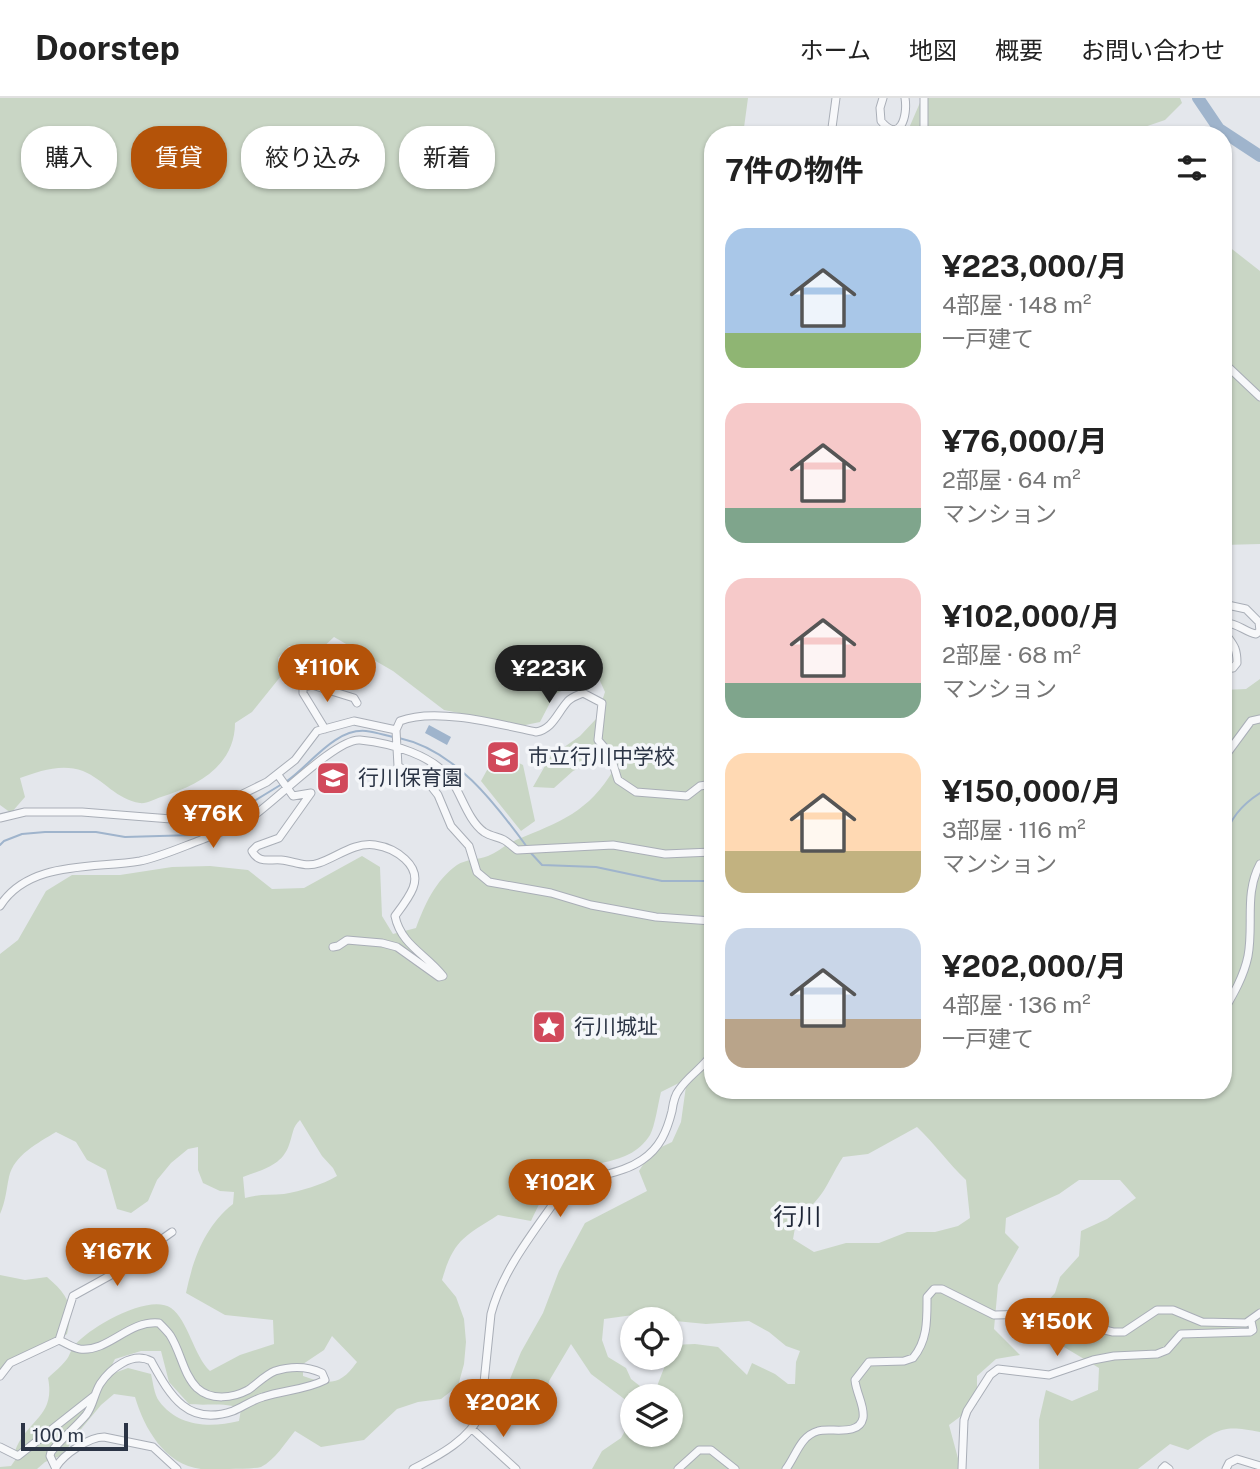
<!DOCTYPE html>
<html lang="ja">
<meta charset="utf-8">
<style>
body{margin:0;font-family:"Public Sans","Noto Sans JP",sans-serif;background:#f2f2f2;color:#222;height:100vh;display:flex;flex-direction:column;font-size:26px;white-space:nowrap}
*{box-sizing:border-box;margin:0}
p{font-size:23px;color:#767676}
.icon{flex:none;width:38px;height:38px;fill:none;stroke:currentColor;stroke-width:2;stroke-linecap:round;stroke-linejoin:round}
.map{position:relative;flex:1;overflow:hidden}
.panel{position:absolute;left:704px;top:28px;width:528px;height:973px;display:flex;flex-direction:column;background:#fff;border-radius:28px;box-shadow:0 2px 5px #0004}
.panel>*{flex:none}
.guide{position:absolute;left:21px;top:28px;width:578px;height:63px;display:flex;gap:14px}
.buttons{position:absolute;left:620px;top:1209px;display:grid;gap:14px}
.buttons a{display:grid;place-items:center;width:63px;height:63px;border-radius:50%;background:#fff;box-shadow:0 2px 5px #0004;font-size:35px}
.scale{position:absolute;left:21px;bottom:18px;width:107px;box-sizing:border-box;padding-left:7px;border:4px solid #2b3445;border-top:0;font-size:19px;line-height:24px;white-space:nowrap;color:#2b3445;-webkit-text-stroke:5px #f4f6f9;paint-order:stroke}
.price{position:absolute;translate:-50% -60px;padding:0 16px;border-radius:24px;background:#b45309;color:#fff;font-size:23px;line-height:46px;filter:drop-shadow(0 2px 4px #0008)}
.price::after{content:'';position:absolute;left:50%;top:42px;width:21px;height:16px;margin-left:-10px;background:inherit;clip-path:polygon(0 0,100% 0,50% 100%)}
.price.selected{background:#222;color:#fff}
ul{padding:0;list-style:none}
li{display:flex;align-items:center;gap:21px;height:175px;padding:0 21px}
li span{display:grid;place-items:center;flex:none;width:196px;height:140px;border-radius:21px;color:#555}
li>.icon{margin-inline-start:auto}
span .icon{width:84px;height:84px;fill:#fffc;stroke-width:1}
li b{font-size:30px}
h2{display:flex;justify-content:space-between;align-items:center;height:84px;padding:0 21px;font-size:30px}
.chip{padding:0 24px;border-radius:28px;background:#fff;box-shadow:0 2px 5px #0004;font-size:24px;line-height:63px}
.chip.selected{background:#b45309;color:#fff}
header{display:flex;align-items:center;gap:42px;box-sizing:border-box;height:98px;padding:0 35px;background:#fff;border-bottom:2px solid #e0e0e0}
header strong{font-size:33px}
nav{display:flex;gap:38px;margin-inline-start:auto;font-size:24px}
.map>svg:first-child{display:block}
</style>
<header>
<strong>Doorstep</strong>
<nav><a>ホーム</a><a>地図</a><a>概要</a><a>お問い合わせ</a></nav>
</header>
<div class="map">
<svg width="1260" height="1371" viewBox="0 0 1260 1371">
<rect width="100%" height="100%" fill="#e4e7ec"/>
<!-- green -->
<path fill="#c9d6c5" fill-rule="evenodd" d="M0,0H748L743,37H712V992H1223V592L1246,591L1260,581V1334C1222,1326 1219,1331 1188,1352L1170,1346L1138,1371H1039V1322L1046,1292L1072,1303L1098,1292L1099,1270L1059,1246L1043,1208L1055,1195L1060,1179L1079,1158L1081,1133L1107,1121L1136,1100L1120,1082H1079L1059,1096L1006,1120L1005,1135L1019,1149L998,1187L994,1231L1020,1257L996,1261L977,1278V1306L949,1327L959,1364L963,1371H592L602,1353L621,1340L630,1324L631,1314L627,1303L591,1276L571,1246L549,1283L546,1305L540,1322L509,1317L504,1296L521,1254L543,1215L559,1173L585,1125L647,1093L639,1073L651,1054L672,1044L681,1024L687,981L661,994C658,1006 655,1028 650,1037C627,1074 579,1058 553,1085C543,1096 537,1111 531,1123L498,1117C464,1139 454,1141 442,1182L456,1199L464,1221L466,1244L464,1266L458,1288L441,1301L418,1304L397,1311L364,1342L321,1349L295,1333C285,1345 275,1362 261,1369C252,1371 239,1371 229,1371C220,1371 210,1371 201,1371C165,1367 144,1330 135,1299L114,1296L101,1307L72,1342L65,1356L45,1364L37,1371H0V1369L11,1368L20,1355L15,1353C26,1322 56,1319 48,1280C54,1274 62,1268 67,1261C70,1257 71,1251 75,1247C90,1229 149,1195 171,1210C188,1222 194,1258 210,1273L240,1257L274,1246L273,1222L225,1217L186,1195C193,1161 205,1128 233,1106L234,1094L220,1093L203,1085L198,1072V1049L188,1051L171,1065L157,1082L148,1103L131,1115L117,1111L106,1072L87,1062L76,1044L56,1034C38,1045 14,1057 9,1079C6,1093 6,1102 0,1116V856L18,842L46,793L72,777H120L172,769L210,768L248,772L272,791L304,790L362,758L380,769L382,818L393,836L416,830C425,806 435,783 457,767C466,761 478,762 488,758C498,754 506,746 516,742C560,724 589,714 614,671L596,662L573,673L554,690L533,689L550,659L580,638L596,621L605,594L596,574L554,597L540,624L511,630L484,620L444,612L393,573L334,539L319,553L289,548L278,560L281,578L252,614L235,625C235,668 197,688 161,699C155,701 146,706 140,705C117,702 103,681 83,673C62,665 39,673 20,680L25,699L11,715L0,707ZM300,1022L322,1058L333,1070L337,1078C322,1087 301,1093 284,1096C271,1097 258,1096 245,1100L243,1079C261,1072 282,1068 289,1047C293,1037 292,1029 300,1022ZM917,1029C935,1046 948,1065 966,1082L970,1120L958,1128L935,1134H907L879,1145H846L814,1154L793,1141L797,1119C826,1099 825,1087 843,1059L868,1056ZM633,1217L655,1221L706,1226L749,1223L769,1234L786,1248L800,1253L796,1264L795,1286H788L775,1276L752,1265L747,1277L718,1249L695,1246L672,1247L670,1260H668L657,1288L650,1296L631,1281L626,1270L608,1259L602,1242L604,1221ZM332,1238L357,1264C340,1288 329,1287 303,1278V1266L324,1252ZM141,1253H161L169,1284L189,1306C205,1308 227,1304 241,1311L239,1323C210,1330 178,1329 159,1303C154,1296 153,1284 151,1276L128,1270L106,1278L115,1261ZM632,1298H670V1337H632Z
M922,0H1180L1182,5L1165,22L1121,37H906Z
M1223,144L1260,173V446L1223,447Z
M497,654L523,667L535,723L521,733L481,683Z
M0,1177L25,1182L47,1179C69,1198 74,1208 67,1236C61,1240 54,1246 47,1248C24,1256 12,1254 0,1278Z"/>
<!-- water -->
<path fill="#9fb4cc" d="M429,627L451,639L447,647L425,635Z"/>
<g fill="none" stroke-linecap="round" stroke-linejoin="round">
<!-- stream -->
<path stroke="#9fb4cc" stroke-width="2" d="M399,640C455,652 495,705 527,749
M287,683C310,667 335,630 366,633C375,634 384,637 393,639
M1223,743C1230,721 1241,707 1260,695
M0,747L4,743L22,736L45,734H96L125,739L194,737L209,726L225,721L282,686
M530,754L542,767L596,769L662,783H712"/>
<!-- river -->
<path stroke="#9fb4cc" stroke-width="12" d="M1198,0L1219,31L1260,58"/>
<!-- minor casing -->
<g stroke="#a9aeb7" stroke-width="9">
<path id="minor" d="M883,0L880,10L881,23C900,46 908,18 905,0
M831,37L836,0
M924,37V0
M712,223L710,229L712,239
M1223,264L1260,299
M1223,506L1246,511L1259,524L1260,533L1256,536C1245,534 1236,524 1225,525L1223,530
M1223,532C1232,546 1237,547 1237,565L1233,570L1223,571
M316,558L322,590
M325,631L303,595V589L312,587L354,600L357,605
M1223,661L1251,623L1260,621
M278,677L293,698L311,695L279,740L257,748L252,753C259,766 269,761 281,762C294,763 305,770 319,765C337,759 354,744 375,747C395,750 422,767 413,790C409,800 401,810 395,818C401,847 426,856 443,878L439,879L397,849L382,845L347,842L338,848L333,849
M712,686L700,688L687,698L636,694L618,682L610,656L598,642L602,605L583,595C578,597 572,599 568,603C557,615 553,631 536,634C499,626 435,609 400,623L396,632L398,668L431,688L438,697L451,728L469,748L477,774L489,784L551,795L591,807L656,819L712,823
M0,720L25,714H82L171,721L214,710L267,684L295,662L317,633L354,623L396,632
M0,808C29,762 94,771 140,763C160,759 182,749 201,742C217,735 234,730 249,721C274,705 336,640 360,642C390,645 436,657 453,685C463,701 469,723 484,734C490,738 498,739 504,742C509,745 513,749 517,752L613,747L665,756L712,754
M1223,914C1233,897 1244,878 1248,858C1254,826 1244,796 1260,766
M0,1278L10,1265L59,1242L73,1198L111,1177L172,1134
M472,1331L516,1371
M0,1349L18,1358L94,1298
M56,1369C64,1356 89,1339 104,1339L153,1349L177,1371
M56,1371L50,1358L51,1354C62,1340 75,1330 86,1317C93,1308 94,1296 100,1286C110,1271 132,1253 151,1263C170,1297 187,1329 233,1313C243,1309 252,1302 263,1299C283,1292 306,1292 325,1282L322,1275C307,1268 291,1268 275,1273C265,1277 257,1286 248,1292C233,1300 211,1303 197,1290C183,1276 181,1254 170,1237C167,1233 163,1229 159,1225C128,1222 109,1254 80,1251C73,1250 66,1245 59,1242
M413,1371C438,1358 471,1341 481,1314L491,1216C502,1173 533,1135 558,1099C580,1076 616,1080 642,1062C660,1050 667,1033 672,1013C673,1006 674,998 679,992C688,978 703,970 712,956
M678,1371L699,1352H711L735,1371
M786,1371C796,1358 800,1338 818,1333C830,1329 859,1339 863,1320C865,1308 856,1295 855,1282L869,1264L904,1263L913,1260C928,1242 927,1221 927,1199L934,1191H942L994,1217L1038,1216L1113,1234H1124L1157,1212H1173L1202,1224L1246,1225L1260,1215
M962,1371L964,1322L967,1313L990,1277L998,1271L1049,1277L1093,1262L1114,1258L1157,1256L1167,1252L1181,1236L1250,1234L1253,1232L1251,1223
M1162,1371L1165,1368L1169,1371
M1226,1371L1229,1365L1237,1361L1260,1368"/>
</g>
<!-- minor -->
<use href="#minor" stroke="#f7f8fa" stroke-width="7"/>
</g>
<!-- icons -->
<defs>
<g id="school-square" transform="scale(1.75)"><rect x="-9" y="-9" width="18" height="18" rx="4" fill="#d1495b" stroke="#f4f6f9"/><path d="M0-5L7-2L0 1L-7-2ZM-4 1L0 2.5L4 1V4Q0 6-4 4Z" fill="#fff"/></g>
<g id="sight-square" transform="scale(1.75)"><rect x="-9" y="-9" width="18" height="18" rx="4" fill="#d1495b" stroke="#f4f6f9"/><path d="M0-6L1.8-2.2L6-1.7L2.9 1.2L3.7 5.4L0 3.3L-3.7 5.4L-2.9 1.2L-6-1.7L-1.8-2.2Z" fill="#fff"/></g>
</defs>
<g fill-rule="evenodd">
<use href="#school-square" x="503" y="659"/>
<use href="#school-square" x="333" y="680"/>
<use href="#sight-square" x="549" y="929"/>
</g>
<g text-anchor="middle" stroke-width="7" stroke-linejoin="round" paint-order="stroke">
<!-- poi labels -->
<g font-size="21" fill="#2b3445" stroke="#f4f6f9" text-anchor="start">
<text x="528" y="666">市立行川中学校</text>
<text x="358" y="687">行川保育園</text>
<text x="574" y="936">行川城址</text>
</g>
<!-- quarter labels -->
<g font-size="24" fill="#1d2536" stroke="#f4f6f9">
<text x="797" y="1127">行川</text>
</g>
</g>
</svg>
<div class="buttons">
<a><svg class="icon" aria-label="locate" viewBox="0 0 24 24"><circle cx="12" cy="12" r="6"/><path d="M12 2v4M12 18v4M2 12h4M18 12h4"/></svg></a>
<a><svg class="icon" aria-label="layers" viewBox="0 0 24 24"><path d="M12 4l9 5-9 5-9-5zM3 14l9 5 9-5"/></svg></a>
</div>
<div class="scale">100 m</div>
<b class="price" style="left:327px;top:606px">¥110K</b>
<b class="price selected" style="left:549px;top:607px">¥223K</b>
<b class="price" style="left:213px;top:752px">¥76K</b>
<b class="price" style="left:560px;top:1121px">¥102K</b>
<b class="price" style="left:117px;top:1190px">¥167K</b>
<b class="price" style="left:1057px;top:1260px">¥150K</b>
<b class="price" style="left:503px;top:1341px">¥202K</b>
<div class="guide">
<a class="chip">購入</a>
<a class="chip selected">賃貸</a>
<a class="chip">絞り込み</a>
<a class="chip">新着</a>
</div>
<section class="panel">
<h2>7件の物件<svg class="icon" aria-label="filters" viewBox="0 0 24 24"><path d="M4 7h16M4 17h16"/><circle cx="9" cy="7" r="2"/><circle cx="15" cy="17" r="2"/></svg></h2>
<ul>
<li><span style="background:linear-gradient(#a9c7e8 75%,#8fb573 0)"><svg class="icon" aria-label="home" viewBox="0 0 24 24"><path d="M3 11l9-7 9 7M6 9v11h12V9"/></svg></span><div><b>¥223,000/月</b><p>4部屋 · 148 m²</p><p>一戸建て</p></div></li>
<li><span style="background:linear-gradient(#f6c9c9 75%,#7fa58c 0)"><svg class="icon" aria-label="home" viewBox="0 0 24 24"><path d="M3 11l9-7 9 7M6 9v11h12V9"/></svg></span><div><b>¥76,000/月</b><p>2部屋 · 64 m²</p><p>マンション</p></div></li>
<li><span style="background:linear-gradient(#f6c9c9 75%,#7fa58c 0)"><svg class="icon" aria-label="home" viewBox="0 0 24 24"><path d="M3 11l9-7 9 7M6 9v11h12V9"/></svg></span><div><b>¥102,000/月</b><p>2部屋 · 68 m²</p><p>マンション</p></div></li>
<li><span style="background:linear-gradient(#ffd9b3 70%,#c2b280 0)"><svg class="icon" aria-label="home" viewBox="0 0 24 24"><path d="M3 11l9-7 9 7M6 9v11h12V9"/></svg></span><div><b>¥150,000/月</b><p>3部屋 · 116 m²</p><p>マンション</p></div></li>
<li><span style="background:linear-gradient(#c9d6e8 65%,#b9a48a 0)"><svg class="icon" aria-label="home" viewBox="0 0 24 24"><path d="M3 11l9-7 9 7M6 9v11h12V9"/></svg></span><div><b>¥202,000/月</b><p>4部屋 · 136 m²</p><p>一戸建て</p></div></li>
</ul>
</section>
</div>
